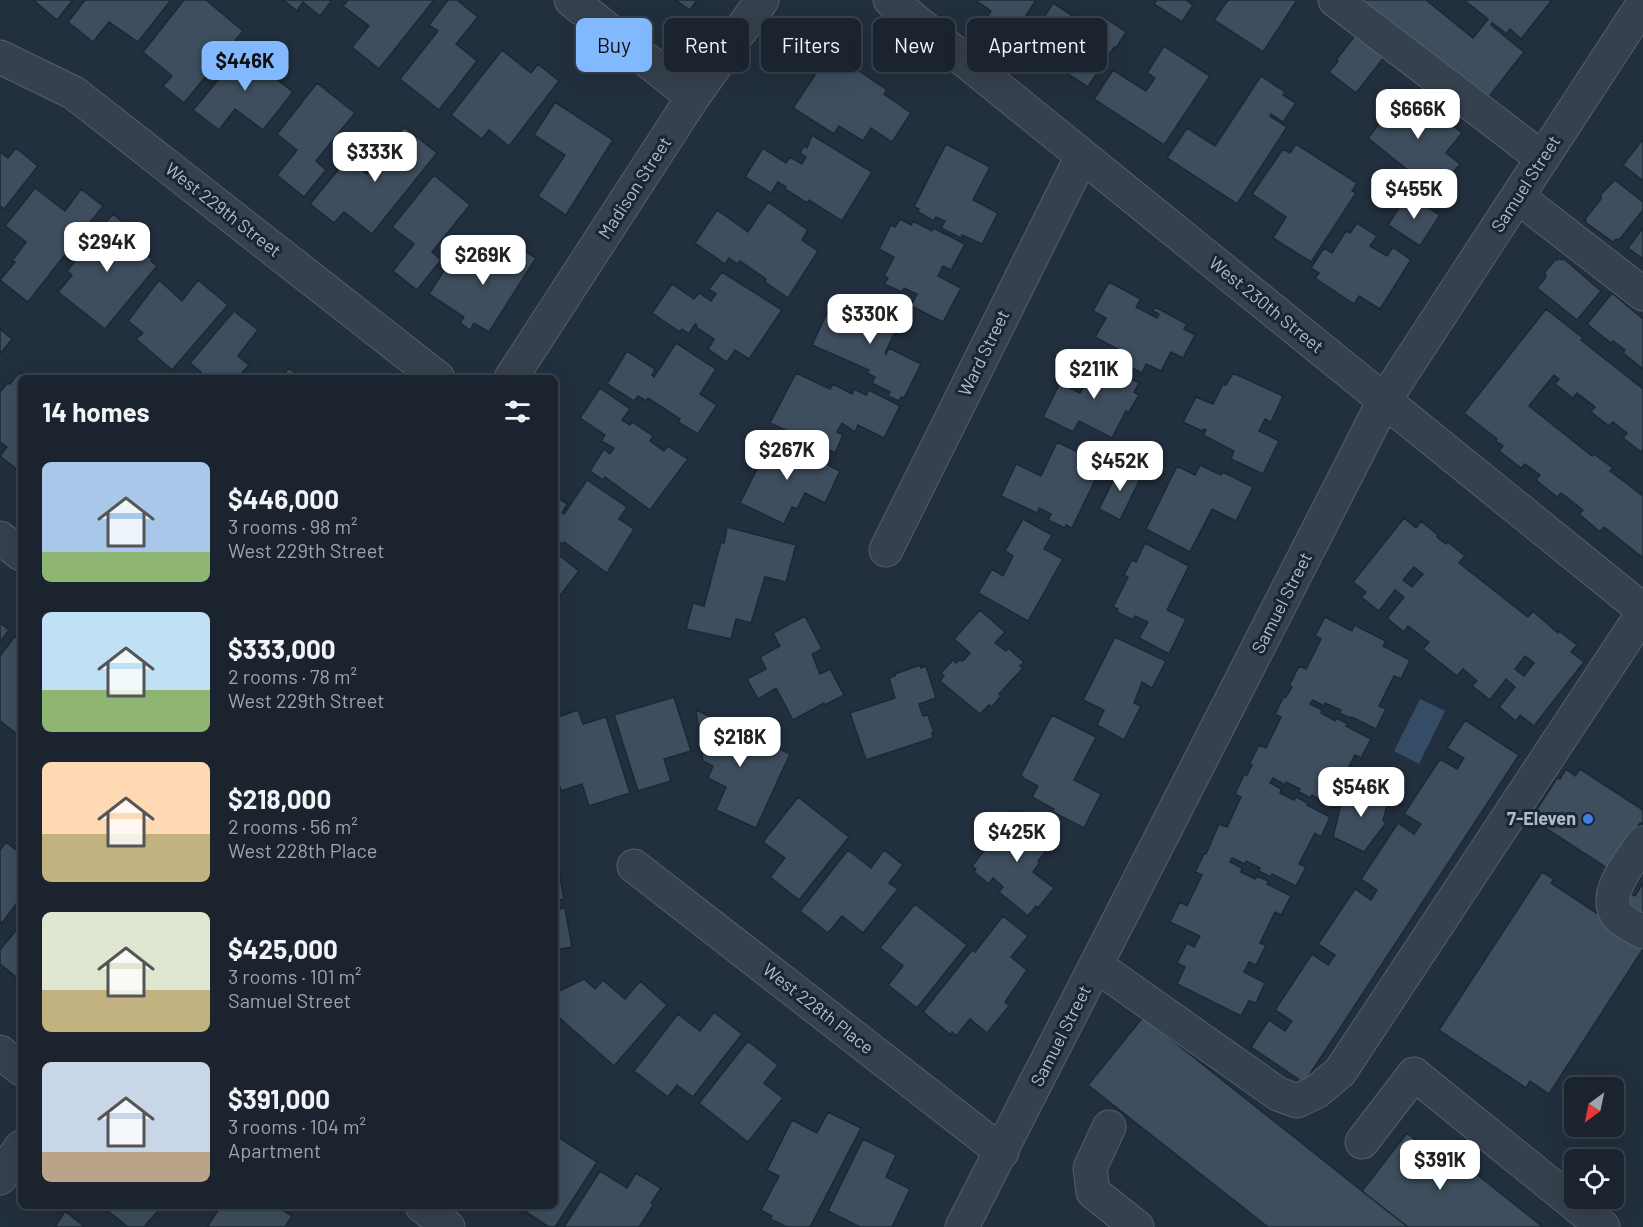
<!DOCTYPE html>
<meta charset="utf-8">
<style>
body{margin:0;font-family:Barlow,sans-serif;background:#232b36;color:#f1f3f6;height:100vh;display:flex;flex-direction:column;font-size:22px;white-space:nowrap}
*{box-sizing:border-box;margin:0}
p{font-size:20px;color:#9fa4aa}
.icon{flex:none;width:33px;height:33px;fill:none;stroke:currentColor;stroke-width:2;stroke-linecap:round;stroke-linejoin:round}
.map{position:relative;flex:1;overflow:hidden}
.sheet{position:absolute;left:18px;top:375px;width:540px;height:834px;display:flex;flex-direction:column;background:#1a232e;border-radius:9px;box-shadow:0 6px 24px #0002,0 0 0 2px #38404a}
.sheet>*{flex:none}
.banner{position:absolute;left:576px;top:18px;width:570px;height:54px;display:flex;gap:12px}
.needle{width:39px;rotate:213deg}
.buttons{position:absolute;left:1564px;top:1077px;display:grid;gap:12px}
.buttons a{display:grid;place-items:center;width:60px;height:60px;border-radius:9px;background:#1a232e;box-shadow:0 6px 24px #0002,0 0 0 2px #38404a;font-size:30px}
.price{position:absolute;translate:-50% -51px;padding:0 14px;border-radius:12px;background:#fff;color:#222;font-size:20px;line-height:39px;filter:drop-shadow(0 2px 3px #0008)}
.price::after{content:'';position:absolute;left:50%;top:36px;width:18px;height:14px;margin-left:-9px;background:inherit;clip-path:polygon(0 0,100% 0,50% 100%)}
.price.selected{background:#82b8fe;color:#111}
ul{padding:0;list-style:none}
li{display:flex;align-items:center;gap:18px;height:150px;padding:0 24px}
li span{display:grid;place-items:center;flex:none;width:168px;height:120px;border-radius:9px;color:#555}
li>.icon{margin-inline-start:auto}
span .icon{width:72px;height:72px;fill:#fffc;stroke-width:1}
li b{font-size:26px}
h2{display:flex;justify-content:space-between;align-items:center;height:72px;padding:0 24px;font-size:26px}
.pill{padding:0 21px;border-radius:9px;background:#1a232e;box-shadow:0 6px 24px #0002,0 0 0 2px #38404a;font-size:21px;line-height:54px}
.pill.selected{background:#82b8fe;color:#111}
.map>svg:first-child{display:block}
</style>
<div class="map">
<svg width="1643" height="1227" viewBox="0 0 1643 1227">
<rect width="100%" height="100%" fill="#222f3e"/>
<!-- water -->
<path fill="#354c67" d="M1420,699L1445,711L1419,764L1394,751Z"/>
<!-- building -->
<path fill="#3e4e5e" stroke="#1d2835" stroke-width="1.5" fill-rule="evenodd" d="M33,0H73L57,20Z
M85,0H171L138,42L109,22L93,42L68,22Z
M184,0H206L243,31L184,103L163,86L172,76L143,52Z
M283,0H332L320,16L303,2L297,11Z
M348,0H434L379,69L352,47L369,26L343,6Z
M448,0H457L478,17L456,44L477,61L439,110L400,79L438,31L429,25Z
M675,0H697L690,10Z
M975,0H1036L1015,33L988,16L991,11Z
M1157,0H1186L1193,5L1182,22L1154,4Z
M1228,0H1297L1263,52L1214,20Z
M1346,0H1426L1473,38L1488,19L1464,0H1552L1521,39L1510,29L1507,34L1492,23L1491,25L1524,52L1480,108Z
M1053,3L1093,29L1102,16L1126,32L1116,48L1114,47L1088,87L1038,55L1042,47L1030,40Z
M1360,29L1389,51L1356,93L1329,72L1338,61L1336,60Z
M249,43L272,61L265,70L293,92L263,130L235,109L219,130L193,110Z
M1164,46L1210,76L1164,145L1094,99L1113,70L1146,91L1155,78L1147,73Z
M502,50L531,73L538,64L559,81L509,146L489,130L482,139L451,115Z
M823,50L832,56L833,54L841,59L840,61L855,71L856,69L887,90L884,94L911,113L892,142L871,128L863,141L839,126L834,134L793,108L817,72L811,68Z
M1261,76L1285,92L1283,95L1296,103L1283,122L1271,114L1270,116L1287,127L1237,204L1167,158L1187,128L1215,146Z
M317,83L355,113L316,161L326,170L304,197L277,175L297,150L277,134Z
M1407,89L1462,133L1446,153L1460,164L1436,193L1368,138Z
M555,102L613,140L566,215L538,196L565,155L534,135Z
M404,127L437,153L372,234L344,212L334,223L310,204L347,159L367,174Z
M812,135L872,172L842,221L809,200L807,203L785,189L786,187L778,182L771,193L745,177L763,148L786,163L790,157L802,164L806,157L800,153L804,146L807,148Z
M1643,139V181L1623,165Z
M946,144L990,167L973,200L998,213L982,244L962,235L961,238L941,228L945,221L936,217L934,221L918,212L919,209L914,207Z
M1296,144L1357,183L1352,191L1356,193L1311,262L1273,238L1286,217L1252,194L1283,149L1290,153Z
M16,148L38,166L4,209L0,206V152L8,158Z
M434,175L470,205L432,252L441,260L417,290L393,271L414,244L392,227Z
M1615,180L1643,202V210L1619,240L1616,239L1613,242L1585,222L1586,220L1585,219L1601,199V194Z
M35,188L65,211L81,189L103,206L28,302L0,280L15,262L12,261L26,242L5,226Z
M1407,195L1440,215L1420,246L1388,225Z
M768,202L808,230L802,240L818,251L788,298L765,282L766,279L740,261L737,264L729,258L725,264L695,243L717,210L748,232Z
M113,214L136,233L128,243L138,251L140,249L152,259L151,261L157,266L105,329L58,292L72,275L67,271Z
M900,219L911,225L913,221L932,231L933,228L965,244L951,270L943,266L938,276L961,288L943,322L911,306L917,294L904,288L902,292L884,284L888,278L884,276L894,257L879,249L891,225L895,227Z
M1357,223L1377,236L1370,246L1387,256L1393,247L1411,260L1380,309L1359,296L1354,304L1315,278L1319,273L1311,268L1324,248L1332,253L1346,231L1350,233Z
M1643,228V259L1628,248Z
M507,240L536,258L489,332L474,323L470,330L460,323L464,317L429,294L450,261L468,271L477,257L491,266Z
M1559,258L1562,260L1564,259L1601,291L1577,320L1537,288L1546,277L1545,272L1556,259L1558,260Z
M722,272L782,310L749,359L735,350L727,362L708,349L714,339L696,327L697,325L695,324L689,334L682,329L680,332L652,313L672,284L694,299L699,293L711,301L716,294L709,289Z
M159,280L182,301L198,280L228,305L172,370L136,339L143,333L128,321Z
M1109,282L1141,299L1136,307L1157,318L1159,314L1153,311L1155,307L1187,324L1184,329L1195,335L1183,358L1171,352L1161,371L1146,364L1142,373L1118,361L1123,352L1095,337L1106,318L1093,311Z
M1612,293L1643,319V369L1623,353L1625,350L1613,341L1611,343L1587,324Z
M859,295L902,317L885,353L886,354L889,348L921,364L904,398L901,397L899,401L888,396L890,392L872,383L875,377L867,373L869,370L812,345L827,313L846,322Z
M1546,309L1583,338L1581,340L1643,389V450L1641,452L1623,438L1627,433L1613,422L1609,426L1591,412L1595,407L1577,393L1573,398L1555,384L1559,379L1554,375L1529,406L1592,456L1594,454L1613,468L1610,471L1643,496V558L1604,527L1600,532L1579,514L1583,510L1561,493L1557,497L1536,480L1540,475L1525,464L1521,468L1499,451L1503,446L1496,441L1497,439L1464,413Z
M234,311L258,330L238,356L249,365L242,373L248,378H196L201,372L190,363Z
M0,329L12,339L0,354Z
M676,343L716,369L700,394L717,405L698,434L678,422L680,419L648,398L646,401L638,396L634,401L607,384L627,351L655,369L652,375L654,377Z
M1093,355L1107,362L1105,365L1139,383L1134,392L1139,395L1129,412L1126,411L1112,438L1079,421L1073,432L1043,417L1060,383L1080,393L1085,385L1080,380Z
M289,368L301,378H281Z
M19,373L26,378H21V469L19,471L0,456L7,447L0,442V392L8,383L10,384Z
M796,373L830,389L833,384L852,394L854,389L866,395L869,390L900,406L884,438L858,425L855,432L842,423L837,432L843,435L835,453L770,423Z
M1233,373L1283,396L1271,422L1265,419L1259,431L1279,441L1263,474L1231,459L1234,451L1203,435L1206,430L1204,429L1202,431L1183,422L1196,397L1213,404L1223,384L1226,385Z
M600,388L630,409L622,420L630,425L632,422L653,436L650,441L664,451L668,446L688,459L650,510L605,477L603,480L590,471L604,449L610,454L614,448L601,441L605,435L580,418Z
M773,437L795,447L792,453L804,458L806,454L840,471L825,503L805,493L797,509L792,507L784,524L740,503Z
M1057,442L1103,464L1072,528L1066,525L1065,528L1048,520L1051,514L1039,508L1037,513L1001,496L1016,464L1041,476Z
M1121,465L1142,475L1120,520L1099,509Z
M1200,465L1221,475L1223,472L1253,487L1236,521L1212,509L1190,552L1146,529L1177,466L1195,475Z
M587,480L627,507L619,519L634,529L607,573L564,542L562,544L555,539V496L567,504L562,513L564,514Z
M1404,518L1416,528L1421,521L1438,535L1437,537L1446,544L1448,542L1465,556L1459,563L1528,617L1533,611L1558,633L1559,631L1577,645L1571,652L1584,662L1534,726L1520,715L1516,721L1499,707L1515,687L1506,679L1490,700L1472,686L1477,681L1463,669L1457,676L1423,649L1429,642L1408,626L1404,632L1387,618L1404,597L1395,590L1379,611L1361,597L1366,592L1353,582ZM1414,567L1423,574L1412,587L1403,580ZM1525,656L1534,663L1524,676L1515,669Z
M1023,519L1052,535L1044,549L1063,559L1028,621L978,593L992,569L1003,576L1013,556L1005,551Z
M727,527L796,545L786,582L765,577L751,623L736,619L731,639L686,629L693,603L704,606L721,542L724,543Z
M1145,543L1189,566L1167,610L1186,619L1169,654L1139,638L1148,622L1135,616L1133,620L1117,612L1118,609L1113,607L1128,577L1124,575L1132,560L1136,562Z
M555,552L579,571L555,602Z
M980,610L1005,632L995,643L1006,651L1008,648L1024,662L1020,666L1023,668L999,694L1001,696L992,707L989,705L980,714L940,681L944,676L941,673L953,660L956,663L959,660L963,661L970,653L954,639Z
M805,616L822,649L812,654L820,674L830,669L844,695L825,705L824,703L793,720L776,688L758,699L747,679L766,669L760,657L780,646L773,633Z
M1325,617L1352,631L1354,625L1386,641L1383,646L1410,660L1401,679L1394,676L1379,706L1386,709L1376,729L1352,717L1350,718L1339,713L1341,710L1325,703L1324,706L1313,700L1310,704L1322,710L1321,713L1335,721L1336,718L1348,724L1346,726L1371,739L1361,758L1355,755L1339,785L1346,788L1336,808L1312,795L1311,798L1299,792L1300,789L1286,782L1285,785L1273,778L1270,783L1281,789L1280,793L1294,800L1296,797L1308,803L1307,805L1330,817L1321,837L1315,833L1299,864L1306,867L1296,886L1272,874L1271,877L1259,871L1260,868L1246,861L1245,864L1232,858L1230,862L1242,868L1241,872L1255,879L1257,876L1268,881L1267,884L1291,896L1281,915L1275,912L1260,943L1266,945L1256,965L1249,962L1244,972L1265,983L1256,1003L1249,1001L1241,1016L1177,984L1185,967L1177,963L1187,943L1194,947L1200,936L1170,922L1180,902L1187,906L1202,875L1195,872L1204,854H1206L1219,824L1227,827L1241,797L1235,794L1244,775H1247L1252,765H1249L1259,745L1266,748L1281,717L1275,714L1284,696L1286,697L1292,687L1289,686L1299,666L1306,669L1321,639L1315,636Z
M0,623L9,630L0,642Z
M15,636L21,641V737L0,721V656Z
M1115,637L1166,661L1152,688L1142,682L1134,703L1141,706L1124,740L1097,725L1104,710L1083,700Z
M920,665L921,668L926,666L936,698L919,704L923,716L928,715L934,733H932L933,738L866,760L850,713L895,698L889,678L895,676V674Z
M674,697L691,751L664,759L671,781L638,791L614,715Z
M578,710L583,724L606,717L630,793L589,806L582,784L561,791L560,787L555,788V733L558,732L555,718Z
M696,710L790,754L756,828L716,810L726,787L708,778L713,766L703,761Z
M1052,715L1096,737L1074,780L1101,794L1084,828L1053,812L1054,809L1032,797L1038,786L1023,778L1021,775Z
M1465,720L1519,755L1304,1083L1251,1047L1269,1020L1285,1031L1292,1021L1275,1010L1312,954L1328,965L1335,955L1318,944L1355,889L1371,900L1377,890L1361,879L1398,823L1414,834L1421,824L1404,814L1440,759L1457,769L1464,758L1447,748Z
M1566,769L1575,776L1580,769L1643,810V823H1640L1610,870L1533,820L1534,818L1532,817L1557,778L1560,779Z
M1361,783L1389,797L1383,821L1386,823L1364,852L1333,837L1342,800L1345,802Z
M798,797L849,837L799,900L770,877L785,858L763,842Z
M1016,811L1054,841L1038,861L1040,862L1033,872L1054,888L1038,908L1036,906L1028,916L999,892L1003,887L993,878L989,884L974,872L976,869L972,866Z
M6,842L21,854V898L2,923L0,921V850Z
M848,850L871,868L884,850L903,865L889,883L898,889L863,933L842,916L828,933L800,911Z
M555,865H558L564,899L555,901Z
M1542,872L1554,879L1551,883L1627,933L1625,937L1643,949L1549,1094L1530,1081L1526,1088L1439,1030Z
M1643,883V926L1625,903L1631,894L1635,896Z
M915,904L967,945L917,1008L888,985L903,966L880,948Z
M565,908L572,947L555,950V910Z
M1003,916L1028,936L1011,957L1027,970L1005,1002L1009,1006L987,1033L970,1019L956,1036L952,1032L951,1035L923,1012L972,950L975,952Z
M17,929L21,932V981L0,964V950Z
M584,979L595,989L603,980L625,999L640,981L667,1005L614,1066L555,1014V993Z
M714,1012L742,1034L693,1097L677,1085L668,1097L634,1071L678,1014L700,1031Z
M1143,1017L1362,1191L1408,1227H1268L1088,1085Z
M748,1041L778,1065L764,1083L783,1098L748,1142L699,1103Z
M828,1112L861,1128L810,1227H787L770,1219L772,1216L761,1210L779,1176L767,1170L792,1120L817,1133Z
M1407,1133L1428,1150L1435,1141L1543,1227H1408L1362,1191Z
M555,1135L597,1162L555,1227H549L523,1210L525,1206H555Z
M863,1139L896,1155L886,1177L910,1189L892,1227H860L828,1211Z
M600,1171L627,1188L636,1173L661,1188L651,1203L654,1204L639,1227H564Z
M102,1206H162L144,1227H128Z
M221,1206H276L292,1216L285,1227H207Z
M65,1211L85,1227H55Z"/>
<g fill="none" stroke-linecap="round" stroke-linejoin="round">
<!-- minor casing -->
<g stroke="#545f6c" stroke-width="35">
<path id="minor" d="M571,0L693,97
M890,0L1643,610
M1335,0L1542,158
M0,57L74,93L438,378
M1518,197L1643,294
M511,378L693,97L762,0
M0,538L21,554
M886,550L1082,156
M1643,843C1631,860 1601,895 1618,916C1624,923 1636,928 1643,932
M634,866L1002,1152
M1097,966L1278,1094L1297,1101L1316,1092L1340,1072L1643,613
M0,1052L21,1069
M1109,1127L1090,1168L1093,1192L1137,1227
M1362,1142L1414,1074L1603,1227
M0,1178L21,1147
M422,1206L448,1227
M962,1227L1384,401L1643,4"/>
</g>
<!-- minor -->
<use href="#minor" stroke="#36414e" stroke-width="33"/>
</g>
<!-- markers -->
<circle fill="#3f7fe0" stroke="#1b2633" stroke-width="2" cx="1588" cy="819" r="6"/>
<g text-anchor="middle" stroke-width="6" stroke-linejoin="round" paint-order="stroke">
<!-- street labels -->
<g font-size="18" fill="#b2bcc9" stroke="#1b2633">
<text transform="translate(1526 184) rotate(-57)" y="6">Samuel Street</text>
<text transform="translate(635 188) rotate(-57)" y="6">Madison Street</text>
<text transform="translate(223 210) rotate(38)" y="6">West 229th Street</text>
<text transform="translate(1266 305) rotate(39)" y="6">West 230th Street</text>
<text transform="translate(984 353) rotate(-64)" y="6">Ward Street</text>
<text transform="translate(1282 603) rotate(-63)" y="6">Samuel Street</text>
<text transform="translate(818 1009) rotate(38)" y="6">West 228th Place</text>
<text transform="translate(1061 1036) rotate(-63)" y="6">Samuel Street</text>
</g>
<!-- poi labels -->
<g font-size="18" font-weight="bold" fill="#b2bcc9" stroke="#1b2633" text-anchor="end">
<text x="1576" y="825">7-Eleven</text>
</g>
</g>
</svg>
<div class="buttons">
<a><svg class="needle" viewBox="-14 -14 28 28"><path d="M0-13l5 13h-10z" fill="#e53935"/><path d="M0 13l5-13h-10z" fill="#9fa4aa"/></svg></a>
<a><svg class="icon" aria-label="locate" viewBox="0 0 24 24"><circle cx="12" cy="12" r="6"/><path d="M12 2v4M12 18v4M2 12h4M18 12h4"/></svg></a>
</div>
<b class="price selected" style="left:245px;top:92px">$446K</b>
<b class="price" style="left:1418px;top:140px">$666K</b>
<b class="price" style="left:375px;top:183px">$333K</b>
<b class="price" style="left:1414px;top:220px">$455K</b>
<b class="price" style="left:107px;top:273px">$294K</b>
<b class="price" style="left:483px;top:286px">$269K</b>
<b class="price" style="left:870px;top:345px">$330K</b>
<b class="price" style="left:1094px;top:400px">$211K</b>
<b class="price" style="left:787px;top:481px">$267K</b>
<b class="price" style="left:1120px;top:492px">$452K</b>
<b class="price" style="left:740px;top:768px">$218K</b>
<b class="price" style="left:1361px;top:818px">$546K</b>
<b class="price" style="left:1017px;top:863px">$425K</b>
<b class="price" style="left:1440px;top:1191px">$391K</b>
<div class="banner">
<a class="pill selected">Buy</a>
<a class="pill">Rent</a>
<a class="pill">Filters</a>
<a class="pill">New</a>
<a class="pill">Apartment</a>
</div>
<section class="sheet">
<h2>14 homes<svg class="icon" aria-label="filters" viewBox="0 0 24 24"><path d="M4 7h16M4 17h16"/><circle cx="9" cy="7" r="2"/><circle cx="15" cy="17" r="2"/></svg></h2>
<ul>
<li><span style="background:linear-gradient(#a9c7e8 75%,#8fb573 0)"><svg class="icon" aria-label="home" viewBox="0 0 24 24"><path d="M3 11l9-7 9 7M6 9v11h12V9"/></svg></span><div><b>$446,000</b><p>3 rooms · 98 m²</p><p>West 229th Street</p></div></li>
<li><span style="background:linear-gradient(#bfe0f5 65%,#8fb573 0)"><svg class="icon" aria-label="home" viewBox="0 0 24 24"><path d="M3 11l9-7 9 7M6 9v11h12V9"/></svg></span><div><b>$333,000</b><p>2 rooms · 78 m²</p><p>West 229th Street</p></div></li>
<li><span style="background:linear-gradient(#ffd9b3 60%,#c2b280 0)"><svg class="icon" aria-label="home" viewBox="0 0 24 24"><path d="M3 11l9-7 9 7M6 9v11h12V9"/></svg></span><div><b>$218,000</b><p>2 rooms · 56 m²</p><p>West 228th Place</p></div></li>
<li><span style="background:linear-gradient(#dfe7d0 65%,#c2b280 0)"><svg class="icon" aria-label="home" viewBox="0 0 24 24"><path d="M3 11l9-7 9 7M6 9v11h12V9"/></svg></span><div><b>$425,000</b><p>3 rooms · 101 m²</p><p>Samuel Street</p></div></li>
<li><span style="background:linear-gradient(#c9d6e8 75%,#b9a48a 0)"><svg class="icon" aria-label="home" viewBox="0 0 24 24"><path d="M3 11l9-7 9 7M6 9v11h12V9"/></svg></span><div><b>$391,000</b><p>3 rooms · 104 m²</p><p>Apartment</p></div></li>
</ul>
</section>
</div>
